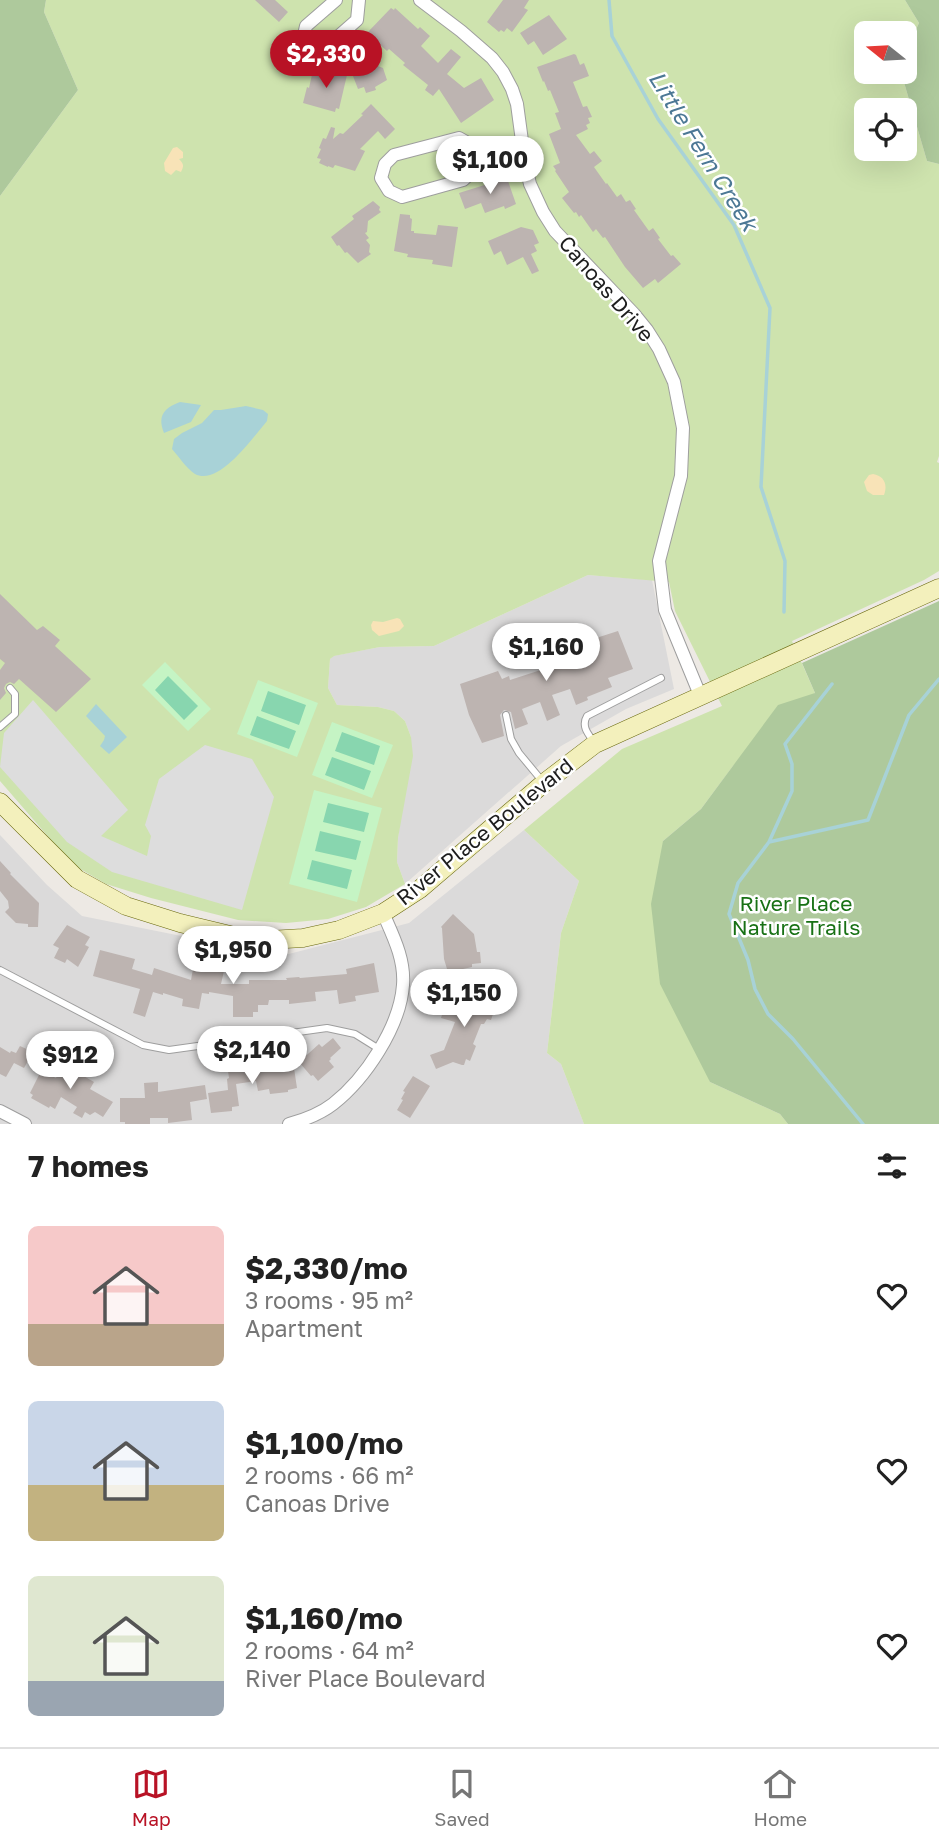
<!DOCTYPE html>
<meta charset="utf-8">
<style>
body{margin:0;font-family:"Golos Text",sans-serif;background:#f6f6f6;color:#222;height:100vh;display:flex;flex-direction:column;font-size:26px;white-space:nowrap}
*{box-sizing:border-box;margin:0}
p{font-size:23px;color:#767676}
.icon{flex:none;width:38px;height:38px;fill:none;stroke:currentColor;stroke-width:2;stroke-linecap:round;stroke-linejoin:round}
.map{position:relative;height:1124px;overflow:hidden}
.panel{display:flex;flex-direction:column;background:#fff;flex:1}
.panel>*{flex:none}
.needle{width:46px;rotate:288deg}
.buttons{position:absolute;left:854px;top:21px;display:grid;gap:14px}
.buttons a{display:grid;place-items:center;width:63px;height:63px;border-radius:10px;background:#fff;box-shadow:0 7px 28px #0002;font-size:35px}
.price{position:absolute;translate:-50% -60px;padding:0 16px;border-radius:24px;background:#fff;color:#222;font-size:23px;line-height:46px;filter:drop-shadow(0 2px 4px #0008)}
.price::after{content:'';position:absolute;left:50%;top:42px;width:21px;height:16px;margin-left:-10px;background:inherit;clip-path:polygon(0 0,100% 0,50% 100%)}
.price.current{background:#b81225;color:#fff}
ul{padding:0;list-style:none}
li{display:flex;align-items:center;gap:21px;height:175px;padding:0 28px}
li span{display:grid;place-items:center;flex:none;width:196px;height:140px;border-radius:10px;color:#555}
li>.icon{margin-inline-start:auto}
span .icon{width:84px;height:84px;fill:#fffc;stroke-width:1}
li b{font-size:30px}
h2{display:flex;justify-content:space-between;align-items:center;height:84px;padding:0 28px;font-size:30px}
.dock{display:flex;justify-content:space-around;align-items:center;height:98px;border-top:2px solid #e0e0e0;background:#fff;font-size:19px;color:#767676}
.dock a{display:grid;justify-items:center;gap:4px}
.dock .current{color:#b81225}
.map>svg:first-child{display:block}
</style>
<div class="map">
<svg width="939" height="1124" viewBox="0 0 939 1124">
<rect width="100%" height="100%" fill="#ede9e4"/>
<!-- residential -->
<path fill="#dbdada" d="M588,575L652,580L674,689L626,709L561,746L405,884L397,862L398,838L411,737L405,721L394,711L378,707L337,705L328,688L330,659L333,656L380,647L434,646Z
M524,830L579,881L561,933L547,1053L561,1064L584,1124H0V835L47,885L82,916L281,956L409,923Z"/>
<!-- grass -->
<path fill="#cee3ae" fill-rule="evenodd" d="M46,0H905L919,23L905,53V33H866V72H901L927,161L939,164V456L937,462L939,463V571L924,580L792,641L815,693L733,766L701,809L663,841L710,1082L780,1114L788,1124H584L561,1064L547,1053L561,933L579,881L524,830L622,749L722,706L675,611L669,582L588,575L434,646L380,647L334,656L330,659L328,688L337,705L378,707L394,711L405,721L411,737L413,756L398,838L397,862L405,884L366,907L328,919L286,923L238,920L151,898L106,884L77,867L58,848L0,781V196L78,90L44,12ZM866,110H905V149H866Z"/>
<!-- forest -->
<path fill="#aec99c" d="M0,0H46L44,12L78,90L0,196Z
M905,0H939V164L927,161L901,72H905V53L919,23Z
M939,601V1124H788L780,1114L710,1082L660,984L651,904L663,841L701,809L778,705L815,693L802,663Z"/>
<!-- sand -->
<path fill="#f8e3b7" d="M177,147L183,152V158L179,159C184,164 184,166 181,172L176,170L171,175L165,171L164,163L173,148Z
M873,474C884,476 888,484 884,495H873L867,491L864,482L869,475Z
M397,618L400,619L404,626L399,631L379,636L372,630L371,625L373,621L383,622Z"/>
<!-- park -->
<path fill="#c5f4c4" d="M165,662L211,709L188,731L142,685Z
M258,680L318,703L297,757L237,734Z
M332,722L393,745L372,798L312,775Z
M314,790L382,808L357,902L289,884Z"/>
<!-- pitch -->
<path fill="#88d6af" d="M168,676L198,706L184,720L155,690Z
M268,691L306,705L299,725L261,711Z
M257,716L296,731L289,749L250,735Z
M342,732L380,746L374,765L335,751Z
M332,757L371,771L364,790L325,775Z
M328,803L369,813L364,832L323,822Z
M320,831L361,841L356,860L315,851Z
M312,860L352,870L347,889L307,879Z"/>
<!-- parking -->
<path fill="#ddd" d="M33,700L128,810L101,836L147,856L151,836L145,825L159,779L205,745L252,759L274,797L242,910L112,872L67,842L0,767L4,733Z"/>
<!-- water -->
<path fill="#a8d2d7" d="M180,402L201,405L191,422L164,433C157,416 164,408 180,402Z
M246,406L263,410L268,414L267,421C254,436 219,487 195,474C187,469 179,457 172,449L174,439L182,433L202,423L214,410H221Z
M96,704L127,737L109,754L100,746L104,740L105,736L86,716Z"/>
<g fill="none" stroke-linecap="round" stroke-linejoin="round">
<!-- stream -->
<path stroke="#a8d2d7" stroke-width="3.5" d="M609,0L612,36L658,119L734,225L770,308L761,487L785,561L784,612
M832,684L785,744L792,764V791L769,842L738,883L729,914L748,960L755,989L768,1014L793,1039L863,1124
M769,842L868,820L909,715L939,679"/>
</g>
<!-- building -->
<path fill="#bdb4b1" d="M255,0H275L288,12L279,22Z
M503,0H529L524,8L528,10L512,32L507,28L504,32L501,30L499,32L487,22Z
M391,8L394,10L395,8L418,29L420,27L430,36L421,46L438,63L451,49L461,57L447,74L464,88L481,78L494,100L461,123L439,89L433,96L425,90L428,85L403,65L405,63L389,49L387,51L367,33Z
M549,15L567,39L543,55L534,41L528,45L520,33Z
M377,51L380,59L375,65L383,68L387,80L375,87L376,90L366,93L364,87L358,89L348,63Z
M574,54L576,55L580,65L584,63L589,76L573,82L583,107L587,106L592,117L588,118L590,123L586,125L588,129L576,135L590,154L594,151L602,161L594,167L606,184L607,183L617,197L621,194L626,202L630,200L636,209L634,210L649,231L653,228L660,238L658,239L671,256L673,255L681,264L658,283L655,279L643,288L625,267L605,237L603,238L596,229L593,232L581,215L579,217L576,212L574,213L562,198L569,192L555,171L556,170L553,166L560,163L549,134L561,129L555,113L559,112L550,90L548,91L544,81L543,82L537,67Z
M313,70L347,75L339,109L336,108L335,112L303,103L307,87L309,88Z
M371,104L395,129L385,139L378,131L360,149L365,151L355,171L335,165L333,168L328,166V167L319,163L321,159L317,158L321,149L319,148L323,138L326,139L331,127L335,128L333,139L340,133L343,134L363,115L361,114Z
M507,178L516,204L505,209L504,206L485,213L481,203L465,209L459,193Z
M373,201L380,207L379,210L381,212L368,221L367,232L365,233L369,238L366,240L370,245L369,252L371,254L358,263L347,252L345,253L339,245L337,246L331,237L354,219L352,216Z
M400,214L410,215V218L412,219L411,231H414V233L436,235L438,225L458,227L452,267L432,264L433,260L407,257L408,254L394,251Z
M521,227L533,230L539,243L534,245L537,251L531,254L539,271L532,274L523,257L507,265L501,251L494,255L488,241Z
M0,594L37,630L43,626L60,640L55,646L91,679L56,712L19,679L14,684L10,682L6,684L4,688L6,693L0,700V670L5,663L0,659Z
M577,629L580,636L590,632L593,639L618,631L633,669L608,678L612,687L587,697L588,700L576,705L570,689L552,695L560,715L547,721L540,702L522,709L528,724L515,729L511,712L504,710L500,715L504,736L482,743L469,715L460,684L498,671L502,679L509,676L510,680L550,667L548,662L557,659L555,654L571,647L565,634Z
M0,861L11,873L10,874L39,903L38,927H28V924L16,923L5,912L9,908L8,901L0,891Z
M453,914L474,934L477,952H480L481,963L472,964V967L463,969H447L444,959L442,928L441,927Z
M67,925L90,937L85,945L89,947L78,967L67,959L65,963L54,958L59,948L53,945Z
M100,950L135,959L132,969L152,975L154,968L191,980L193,969L206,970V968L224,971L221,984H249V980H287L286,978L299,977L300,978L347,974L346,969L374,963L379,992L355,996L356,1001L339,1004L337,990L315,992L316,1001L289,1004V1000H269L268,1005H258V1012H253V1017H233V996L209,992V994L202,993L199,1009L182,1006L183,999L163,993V995L153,992L145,1017L133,1013L140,989L93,976Z
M477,988L492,993L488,1006L495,1008L491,1020L487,1019L484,1024H481L473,1044L476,1046L470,1061L466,1059L464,1065H462L453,1062L436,1069L430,1055L444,1050L455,1022L441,1018L445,1005L464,1011L469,995L474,996Z
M333,1038L341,1048L330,1058L331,1059L329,1061L334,1067L318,1081L313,1075L311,1076L299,1062L319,1044L322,1047Z
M20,1046L33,1052L24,1068L14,1063L6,1077L0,1074V1047L10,1053L11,1051L16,1053Z
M67,1057L79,1063L75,1071L94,1082L90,1089L113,1102L103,1117L95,1112L90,1115L85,1112L82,1118L73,1113L77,1107L61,1097L55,1109L50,1106L49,1108L31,1098L33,1095L30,1093L41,1071L56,1078Z
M246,1068L247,1071L267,1069V1071L274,1069L275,1071L294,1068L297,1088L288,1090V1092L270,1094L269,1089L258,1091L256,1081L236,1084L239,1106L232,1107V1111L211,1113L208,1093L228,1090L227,1079L229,1078L228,1071Z
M413,1076L430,1086L410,1118L397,1110L403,1100L401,1099L405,1092L403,1091Z
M158,1082V1092L205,1085L207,1099L190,1102L192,1120L168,1123V1118H150V1124H125V1122H120V1098H145L144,1083Z"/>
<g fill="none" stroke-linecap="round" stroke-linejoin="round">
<!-- lane casing -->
<g stroke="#9e9e9e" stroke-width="8">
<path id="lane" d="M506,715L511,739L519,753L543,782
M0,727L15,714V694L10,688
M594,742C588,734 581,726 587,716L661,678
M0,970L143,1045L169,1050L327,1028L355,1034L379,1049"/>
</g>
<!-- street casing -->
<g stroke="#9e9e9e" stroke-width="14">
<path id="street" d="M336,0L306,26L304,35C309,45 313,48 324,49L357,20L359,0
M420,0L461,31L492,58L503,72L512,89L517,104L525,163L530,184L543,212L555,231L634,314L647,330L659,349L674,382L683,428L681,476L659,561L665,610L700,695
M482,151L474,170L463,180L402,197L389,191L381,178L385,164L394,155L459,138L482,151L522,142
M0,1111L25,1124
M289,1124C304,1120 320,1114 333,1104C365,1079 400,1027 403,985C405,959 393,936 383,913"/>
</g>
<!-- secondary casing -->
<g stroke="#69690e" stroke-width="19">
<path id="secondary" d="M0,802L77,879L126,906L180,923L234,936L269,940L303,938L339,930L383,913L420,889L544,783L595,744L939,588"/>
</g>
<!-- lane -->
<use href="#lane" stroke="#fff" stroke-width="6"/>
<!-- street -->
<use href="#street" stroke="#fff" stroke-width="12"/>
<!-- secondary -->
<use href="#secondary" stroke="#f3f0bc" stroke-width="18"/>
</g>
<g text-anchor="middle" stroke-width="5" stroke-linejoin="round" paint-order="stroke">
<!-- street labels -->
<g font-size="21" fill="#1d1d1d" stroke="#fff">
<text transform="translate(606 289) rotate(49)" y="7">Canoas Drive</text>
<text transform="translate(485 832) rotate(-39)" y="7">River Place Boulevard</text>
</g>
<!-- park labels -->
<g font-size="21" fill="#187115" stroke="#fff">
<text x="796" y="911">River Place<tspan x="796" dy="24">Nature Trails</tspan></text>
</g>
<!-- water labels -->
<g font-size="23" font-style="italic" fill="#4c7895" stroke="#fff">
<text transform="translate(703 151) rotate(58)" y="8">Little Fern Creek</text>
</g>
</g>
</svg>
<div class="buttons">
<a><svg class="needle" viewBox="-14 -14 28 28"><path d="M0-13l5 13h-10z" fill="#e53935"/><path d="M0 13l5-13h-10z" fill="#767676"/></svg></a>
<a><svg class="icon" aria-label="locate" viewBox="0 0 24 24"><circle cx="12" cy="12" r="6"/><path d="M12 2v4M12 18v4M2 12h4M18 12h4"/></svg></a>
</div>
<b class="price current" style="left:326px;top:90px">$2,330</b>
<b class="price" style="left:490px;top:196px">$1,100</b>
<b class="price" style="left:546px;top:683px">$1,160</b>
<b class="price" style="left:233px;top:986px">$1,950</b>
<b class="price" style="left:464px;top:1029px">$1,150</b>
<b class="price" style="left:252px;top:1086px">$2,140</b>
<b class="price" style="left:70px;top:1091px">$912</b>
</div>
<section class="panel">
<h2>7 homes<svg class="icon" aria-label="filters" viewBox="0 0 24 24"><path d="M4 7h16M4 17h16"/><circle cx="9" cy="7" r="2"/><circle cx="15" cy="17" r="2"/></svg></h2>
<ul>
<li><span style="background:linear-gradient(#f6c9c9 70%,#b9a48a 0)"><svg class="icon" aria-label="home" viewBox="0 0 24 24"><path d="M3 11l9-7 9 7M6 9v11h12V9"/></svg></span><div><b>$2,330/mo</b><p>3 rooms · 95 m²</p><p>Apartment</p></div><svg class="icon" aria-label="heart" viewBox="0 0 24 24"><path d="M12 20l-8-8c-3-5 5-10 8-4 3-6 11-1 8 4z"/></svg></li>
<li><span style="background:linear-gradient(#c9d6e8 60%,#c2b280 0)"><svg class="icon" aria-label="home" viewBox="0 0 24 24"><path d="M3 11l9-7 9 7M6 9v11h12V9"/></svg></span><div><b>$1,100/mo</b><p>2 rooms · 66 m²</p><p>Canoas Drive</p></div><svg class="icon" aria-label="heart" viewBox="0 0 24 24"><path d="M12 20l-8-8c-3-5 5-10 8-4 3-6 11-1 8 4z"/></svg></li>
<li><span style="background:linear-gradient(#dfe7d0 75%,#9aa5b1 0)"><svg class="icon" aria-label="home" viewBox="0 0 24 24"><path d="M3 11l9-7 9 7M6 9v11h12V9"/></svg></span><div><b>$1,160/mo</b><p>2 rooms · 64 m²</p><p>River Place Boulevard</p></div><svg class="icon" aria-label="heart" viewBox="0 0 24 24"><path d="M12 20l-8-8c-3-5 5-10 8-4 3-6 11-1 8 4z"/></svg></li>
</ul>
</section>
<nav class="dock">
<a class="current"><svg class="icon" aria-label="map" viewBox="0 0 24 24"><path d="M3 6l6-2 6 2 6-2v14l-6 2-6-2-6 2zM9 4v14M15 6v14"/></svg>Map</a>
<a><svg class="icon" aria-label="saved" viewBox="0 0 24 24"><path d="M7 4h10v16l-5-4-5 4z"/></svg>Saved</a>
<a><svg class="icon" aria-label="home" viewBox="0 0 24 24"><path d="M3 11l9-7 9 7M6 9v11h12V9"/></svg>Home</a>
</nav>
